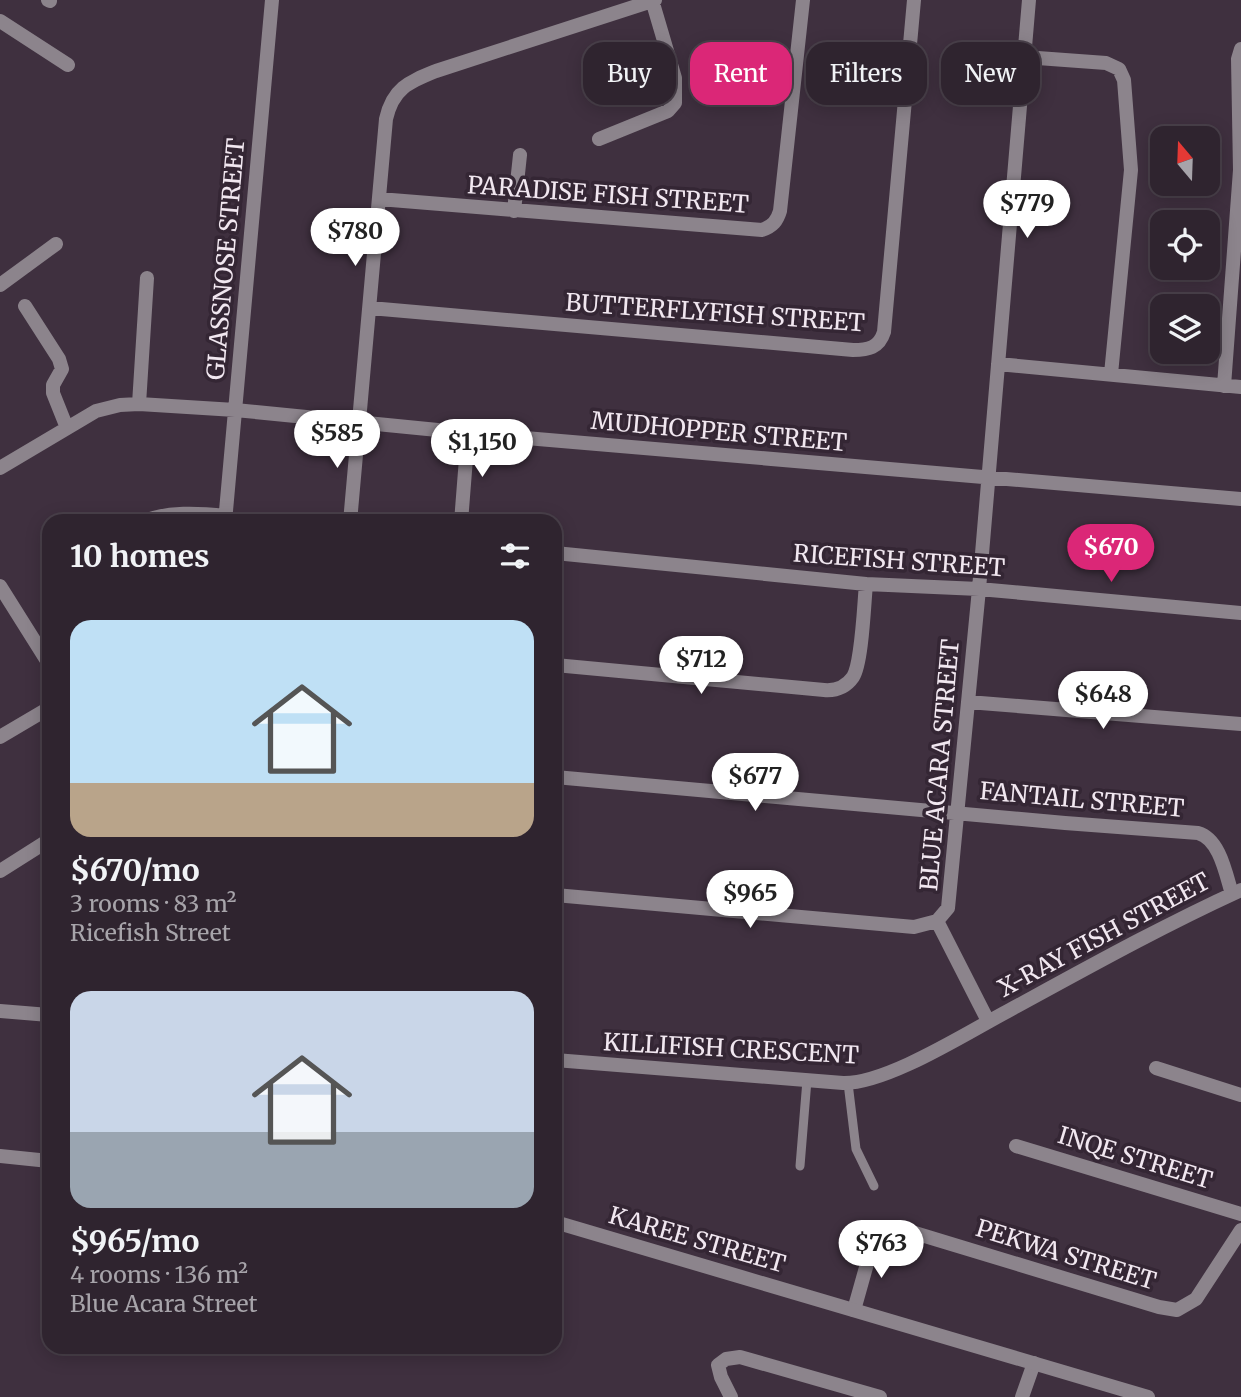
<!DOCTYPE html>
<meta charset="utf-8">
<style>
body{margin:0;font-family:Merriweather,serif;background:#3b303b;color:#f1f3f6;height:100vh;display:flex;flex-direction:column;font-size:26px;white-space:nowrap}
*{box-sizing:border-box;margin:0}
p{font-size:23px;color:#a7a4aa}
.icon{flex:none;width:38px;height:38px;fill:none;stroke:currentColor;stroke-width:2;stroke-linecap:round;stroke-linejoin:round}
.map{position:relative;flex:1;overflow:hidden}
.drawer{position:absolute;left:42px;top:514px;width:520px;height:840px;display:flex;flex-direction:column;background:#2f242f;border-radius:21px;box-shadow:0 4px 18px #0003,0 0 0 2px #4a414b}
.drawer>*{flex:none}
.top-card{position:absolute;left:583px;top:42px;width:553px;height:63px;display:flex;gap:14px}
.needle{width:46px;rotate:341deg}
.controls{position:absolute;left:1150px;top:126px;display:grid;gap:14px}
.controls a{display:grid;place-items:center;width:70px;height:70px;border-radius:14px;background:#2f242f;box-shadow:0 4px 18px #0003,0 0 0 2px #4a414b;font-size:35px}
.price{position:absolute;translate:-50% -60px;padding:0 16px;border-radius:24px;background:#fff;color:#222;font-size:23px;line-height:46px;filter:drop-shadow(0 2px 4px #0008)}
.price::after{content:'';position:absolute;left:50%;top:42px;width:21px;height:16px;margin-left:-10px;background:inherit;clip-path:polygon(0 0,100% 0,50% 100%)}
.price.current{background:#db2777;color:#fff}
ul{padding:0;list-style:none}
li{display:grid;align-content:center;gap:14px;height:371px;padding:0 28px}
li span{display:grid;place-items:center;height:217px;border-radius:21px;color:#555}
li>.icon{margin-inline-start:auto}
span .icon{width:126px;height:126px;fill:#fffc;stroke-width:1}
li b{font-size:30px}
h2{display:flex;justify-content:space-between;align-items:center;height:84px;padding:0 28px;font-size:30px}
.pill{padding:0 24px;border-radius:21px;background:#2f242f;box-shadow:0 4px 18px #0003,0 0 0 2px #4a414b;font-size:24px;line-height:63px}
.pill.current{background:#db2777;color:#fff}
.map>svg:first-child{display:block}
</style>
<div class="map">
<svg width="1241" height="1397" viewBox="0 0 1241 1397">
<rect width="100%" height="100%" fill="#3f303f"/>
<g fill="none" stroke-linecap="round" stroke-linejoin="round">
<!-- service -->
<path stroke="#8c848c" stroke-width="9" d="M848,1083L856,1149L874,1186
M800,1166L807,1080"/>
<!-- minor -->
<path stroke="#8c848c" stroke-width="14" d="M48,0L50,1
M0,21L68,65
M1024,57L1106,63L1119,69L1124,80L1131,170L1111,374
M599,139L668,111L675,103V78L652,0
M379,199L762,230C773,226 777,221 780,211L803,0
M514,211L520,155
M0,285L56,244
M25,306L59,359L62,369L53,385V393L67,428
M370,308L853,350C868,350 879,348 884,332L914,0
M998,364L1241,387
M1224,386L1240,170L1238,59L1241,49
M139,404L147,278
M0,468L96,411L120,405L139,404L235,410L468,433L1241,499
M142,522C167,511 199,513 226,516
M225,522L272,0
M350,522L386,119C393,88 409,82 436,71L655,0
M461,522L468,433
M555,553L866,584L979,589L1241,613
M0,586L49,664
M555,665L824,690C836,691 846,687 853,677C862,663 864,604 866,584
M968,702L1241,724
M0,737L49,708
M555,777L1065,823L1198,833C1220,839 1226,875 1232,894
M0,871L49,840
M555,895L914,927L937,921L948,908L979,589L1029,0
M937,921L988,1021
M0,1011L49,1015
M555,1060L843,1083C887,1084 968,1032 1008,1011C1085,969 1162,926 1241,890
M1156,1068L1241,1095
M1016,1146L1241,1214
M854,1310L872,1246C880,1232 888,1227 905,1230L1159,1307L1177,1310L1196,1299L1241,1230
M731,1397L721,1377L718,1365L726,1359L740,1357L880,1397
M1022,1397L1034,1363"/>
<!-- tertiary -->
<path stroke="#8c848c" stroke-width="14" d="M0,1156L49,1161
M555,1222L1148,1397"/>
</g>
<g text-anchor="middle" stroke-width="7" stroke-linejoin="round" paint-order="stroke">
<!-- street labels -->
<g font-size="24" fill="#f1e7f0" stroke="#342634">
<text transform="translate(608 195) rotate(4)" y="8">PARADISE FISH STREET</text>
<text transform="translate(226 259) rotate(-85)" y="8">GLASSNOSE STREET</text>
<text transform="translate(715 313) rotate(4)" y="8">BUTTERFLYFISH STREET</text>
<text transform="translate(719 432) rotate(5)" y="8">MUDHOPPER STREET</text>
<text transform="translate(899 561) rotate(4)" y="8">RICEFISH STREET</text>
<text transform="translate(940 765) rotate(-85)" y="8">BLUE ACARA STREET</text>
<text transform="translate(1082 800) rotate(5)" y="8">FANTAIL STREET</text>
<text transform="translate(1104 935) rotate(-28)" y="8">X-RAY FISH STREET</text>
<text transform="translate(731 1049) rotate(3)" y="8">KILLIFISH CRESCENT</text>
<text transform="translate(1135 1158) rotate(17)" y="8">INQE STREET</text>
<text transform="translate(697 1240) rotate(16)" y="8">KAREE STREET</text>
<text transform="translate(1066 1255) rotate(17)" y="8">PEKWA STREET</text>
</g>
</g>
</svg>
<div class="controls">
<a><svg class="needle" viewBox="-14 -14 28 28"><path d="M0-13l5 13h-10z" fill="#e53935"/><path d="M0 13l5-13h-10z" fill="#a7a4aa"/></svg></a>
<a><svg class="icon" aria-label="locate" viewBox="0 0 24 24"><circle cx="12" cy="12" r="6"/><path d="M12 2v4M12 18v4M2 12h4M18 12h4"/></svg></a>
<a><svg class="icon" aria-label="layers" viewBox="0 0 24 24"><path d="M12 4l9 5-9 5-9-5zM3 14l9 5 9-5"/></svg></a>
</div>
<b class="price" style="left:1027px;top:240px">$779</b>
<b class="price" style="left:355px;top:268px">$780</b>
<b class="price" style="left:337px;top:470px">$585</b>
<b class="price" style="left:482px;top:479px">$1,150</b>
<b class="price current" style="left:1111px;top:584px">$670</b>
<b class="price" style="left:701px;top:696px">$712</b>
<b class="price" style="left:1103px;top:731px">$648</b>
<b class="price" style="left:755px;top:813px">$677</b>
<b class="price" style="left:750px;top:930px">$965</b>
<b class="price" style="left:881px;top:1280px">$763</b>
<div class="top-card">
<a class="pill">Buy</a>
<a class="pill current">Rent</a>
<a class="pill">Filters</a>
<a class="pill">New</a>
</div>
<section class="drawer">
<h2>10 homes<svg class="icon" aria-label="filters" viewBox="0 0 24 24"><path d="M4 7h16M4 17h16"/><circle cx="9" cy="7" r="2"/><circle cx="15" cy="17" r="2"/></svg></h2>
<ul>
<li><span style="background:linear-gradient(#bfe0f5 75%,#b9a48a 0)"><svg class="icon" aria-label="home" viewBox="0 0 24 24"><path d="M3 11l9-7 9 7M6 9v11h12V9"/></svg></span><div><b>$670/mo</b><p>3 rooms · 83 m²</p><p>Ricefish Street</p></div></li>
<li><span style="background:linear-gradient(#c9d6e8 65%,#9aa5b1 0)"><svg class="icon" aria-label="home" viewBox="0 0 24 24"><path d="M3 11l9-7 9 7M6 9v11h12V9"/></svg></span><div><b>$965/mo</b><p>4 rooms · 136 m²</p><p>Blue Acara Street</p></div></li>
</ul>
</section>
</div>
